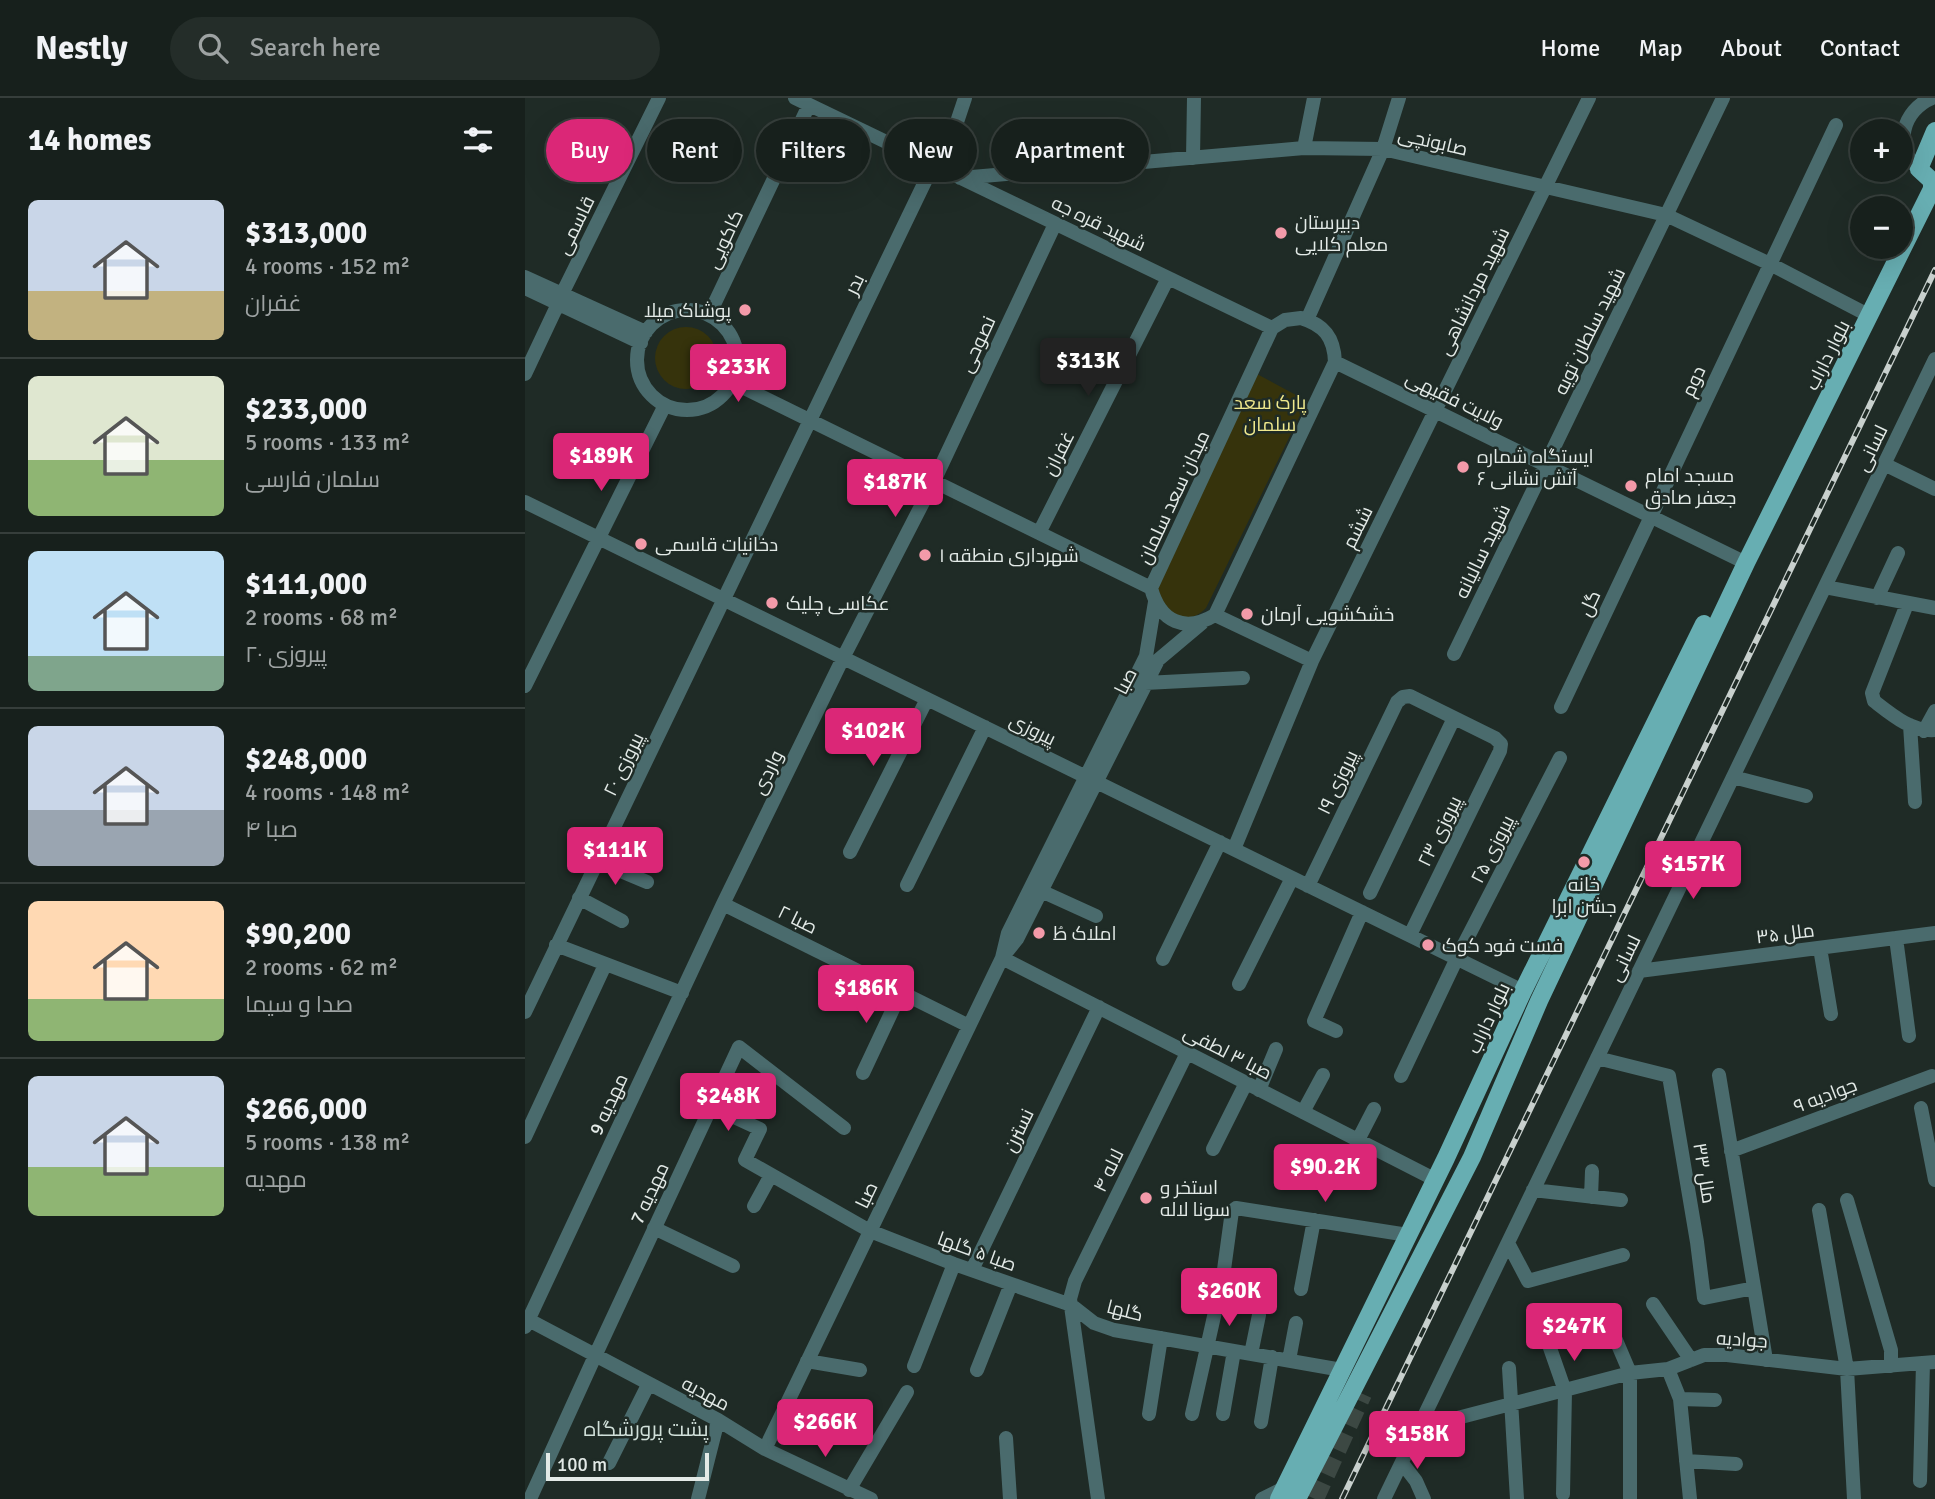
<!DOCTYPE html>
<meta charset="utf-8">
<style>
body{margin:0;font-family:Signika,Cairo,sans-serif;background:#242d29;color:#f1f3f6;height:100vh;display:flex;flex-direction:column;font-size:26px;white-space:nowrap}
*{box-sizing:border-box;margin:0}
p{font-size:23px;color:#9ea3a3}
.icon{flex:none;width:38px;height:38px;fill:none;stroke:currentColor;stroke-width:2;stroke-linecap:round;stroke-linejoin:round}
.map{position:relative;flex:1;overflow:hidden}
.drawer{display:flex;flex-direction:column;background:#17201c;width:525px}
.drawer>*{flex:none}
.guide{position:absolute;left:21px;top:21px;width:665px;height:63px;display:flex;gap:14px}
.fabs{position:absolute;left:1325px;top:21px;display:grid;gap:14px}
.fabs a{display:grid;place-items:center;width:63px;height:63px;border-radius:50%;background:#17201c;box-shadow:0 7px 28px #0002,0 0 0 2px #363e3b;font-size:35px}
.scale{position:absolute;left:21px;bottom:18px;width:163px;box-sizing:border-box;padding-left:7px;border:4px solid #e3eae7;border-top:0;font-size:19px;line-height:24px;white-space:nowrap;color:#e3eae7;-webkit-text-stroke:5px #1f2b26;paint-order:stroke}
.price{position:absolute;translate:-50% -60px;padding:0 16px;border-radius:7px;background:#db2777;color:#fff;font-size:23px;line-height:46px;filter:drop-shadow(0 2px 4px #0008)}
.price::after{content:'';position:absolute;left:50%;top:42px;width:21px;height:16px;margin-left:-10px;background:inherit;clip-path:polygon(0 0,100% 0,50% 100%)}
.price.selected{background:#222;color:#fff}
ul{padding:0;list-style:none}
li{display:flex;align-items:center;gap:21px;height:175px;padding:0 28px}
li+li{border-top:2px solid #363e3b}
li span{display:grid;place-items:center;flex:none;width:196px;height:140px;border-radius:10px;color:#555}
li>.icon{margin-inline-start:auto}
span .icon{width:84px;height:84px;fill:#fffc;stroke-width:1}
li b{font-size:30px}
h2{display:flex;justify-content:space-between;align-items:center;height:84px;padding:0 28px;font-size:30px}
.pill{padding:0 24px;border-radius:32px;background:#17201c;box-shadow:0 7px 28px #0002,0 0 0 2px #363e3b;font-size:24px;line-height:63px}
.pill.selected{background:#db2777;color:#fff}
header{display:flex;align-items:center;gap:42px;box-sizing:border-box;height:98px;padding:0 35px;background:#17201c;border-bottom:2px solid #363e3b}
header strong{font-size:33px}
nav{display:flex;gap:38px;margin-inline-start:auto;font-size:24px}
.search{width:490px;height:63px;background:#242d29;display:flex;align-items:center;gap:18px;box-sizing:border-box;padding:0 24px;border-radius:38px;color:#9ea3a3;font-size:26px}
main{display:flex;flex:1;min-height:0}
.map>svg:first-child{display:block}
</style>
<header>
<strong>Nestly</strong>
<div class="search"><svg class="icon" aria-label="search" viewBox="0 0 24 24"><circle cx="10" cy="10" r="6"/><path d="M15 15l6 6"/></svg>Search here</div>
<nav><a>Home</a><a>Map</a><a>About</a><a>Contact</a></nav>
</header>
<main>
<section class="drawer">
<h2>14 homes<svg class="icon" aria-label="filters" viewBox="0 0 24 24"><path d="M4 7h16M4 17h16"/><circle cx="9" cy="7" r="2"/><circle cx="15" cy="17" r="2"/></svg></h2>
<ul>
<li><span style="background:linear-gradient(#c9d6e8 65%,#c2b280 0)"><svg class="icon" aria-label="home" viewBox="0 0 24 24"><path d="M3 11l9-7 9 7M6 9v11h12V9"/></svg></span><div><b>$313,000</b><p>4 rooms · 152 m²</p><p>غفران</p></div></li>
<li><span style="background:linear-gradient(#dfe7d0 60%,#8fb573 0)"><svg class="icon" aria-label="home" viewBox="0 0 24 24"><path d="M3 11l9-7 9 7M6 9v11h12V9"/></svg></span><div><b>$233,000</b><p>5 rooms · 133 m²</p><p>سلمان فارسی</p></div></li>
<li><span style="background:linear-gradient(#bfe0f5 75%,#7fa58c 0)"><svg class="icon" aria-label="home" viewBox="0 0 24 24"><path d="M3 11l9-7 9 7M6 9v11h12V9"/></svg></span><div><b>$111,000</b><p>2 rooms · 68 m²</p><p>پیروزی ٢٠</p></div></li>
<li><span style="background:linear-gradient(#c9d6e8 60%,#9aa5b1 0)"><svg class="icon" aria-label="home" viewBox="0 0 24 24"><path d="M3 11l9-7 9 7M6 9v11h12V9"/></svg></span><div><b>$248,000</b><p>4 rooms · 148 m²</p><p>صبا ۴</p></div></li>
<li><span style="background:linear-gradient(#ffd9b3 70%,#8fb573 0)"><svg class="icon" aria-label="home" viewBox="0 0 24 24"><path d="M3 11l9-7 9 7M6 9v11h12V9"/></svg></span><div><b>$90,200</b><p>2 rooms · 62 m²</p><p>صدا و سیما</p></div></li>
<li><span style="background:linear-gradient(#c9d6e8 65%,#8fb573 0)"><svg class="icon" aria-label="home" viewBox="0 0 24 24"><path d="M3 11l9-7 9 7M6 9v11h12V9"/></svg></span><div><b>$266,000</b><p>5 rooms · 138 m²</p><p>مهدیه</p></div></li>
</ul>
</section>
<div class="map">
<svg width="1410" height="1401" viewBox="0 0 1410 1401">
<rect width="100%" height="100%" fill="#1f2b26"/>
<!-- green -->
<path fill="#36330c" d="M130 260a31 31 0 1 1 62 0a31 31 0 1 1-62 0Z
M732,276L782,303L681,510C668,524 650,522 638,507C635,503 634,495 633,490Z"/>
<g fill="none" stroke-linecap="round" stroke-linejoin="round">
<!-- major-tunnel -->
<path stroke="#3c4843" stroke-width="18" stroke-dasharray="18 9" stroke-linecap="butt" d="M790,1401L838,1296"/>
<!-- minor -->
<path stroke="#4a6b6d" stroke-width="14" d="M270,0L747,230
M779,50L789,0
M668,60L669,0
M1394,71C1367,49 1378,12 1407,0
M435,80L779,50L858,51L1141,117L1245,166L1345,218
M0,179L121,234
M0,190L116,245
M37,196L134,0
M112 262a50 50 0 1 1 100 0a50 50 0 1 1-100 0Z
M184,217L284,7
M776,220C799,227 809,239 810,264L690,517C660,535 635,524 626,490L747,230L760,222Z
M782,222L858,51L874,0
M810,264L1221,465
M0,276L33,206
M207,284L626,490
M1359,366L1410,391
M0,404L998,893
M514,435L643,180
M1300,489L1410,510
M1352,500L1373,455
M1382,506L1347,595L1349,603C1367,617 1387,634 1410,632
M690,517L787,563
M929,556L1198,0
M620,585L718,580
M0,588L140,307
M1036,609L1311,27
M1385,627L1390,704
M1399,633L1410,613
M1208,679L1281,698
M709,751L787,563L1064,0
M325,754L402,601
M72,763L122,784
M382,787L460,629
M783,788L872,604L878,599L885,598L970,640L976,646L975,653L885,837
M516,793L571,818
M845,795L929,620
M54,800L97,823
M198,806L444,928
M1371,840L1384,938
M31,847L157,895
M1295,850L1306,916
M480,856L492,841L633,562L677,525
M477,860L911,1082
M638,861L695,744
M1114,873L1410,835
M714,886L767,780
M0,914L408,67L432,24L440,0
M811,933L789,923L837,814
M1072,960L1144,978L1172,1144L1179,1200L1229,1190
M338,975L376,894
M1194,977L1241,1262
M876,978L932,860L1035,660
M734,992L751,951
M185,1008L235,1031L220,1062L345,1133L429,1166L546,1207L569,1225L589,1232L817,1272
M1396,1010L1410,1082
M778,1014L798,977
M0,1039L80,867
M833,1042L849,1011
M688,1051L721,985
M1206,1053L1407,978
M1008,1092L1096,1102
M1066,1099L1067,1073
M1322,1102L1366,1252V1268
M229,1108L246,1077
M1294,1112L1322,1271L1329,1401
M129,1130L208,1168
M983,1145L1003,1183L1098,1157
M447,1172L574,909
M698,1179L707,1113L711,1110L883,1137
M776,1191L789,1122
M1128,1206L1166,1262
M1079,1214L1105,1275V1401
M0,1220L193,1322L240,1351L346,1401
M0,1229L198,806L318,560L409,383L530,126
M1025,1250L1040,1293L1038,1396
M726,1256L734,1217
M764,1262L771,1225
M282,1263L335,1272
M389,1268L429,1166
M984,1270L992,1401
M1143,1271L1155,1301L1165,1401
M452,1272L486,1186
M1155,1301L1190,1302
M624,1316L636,1240
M667,1316L692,1205
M698,1316L709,1253
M736,1324L747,1259
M894,1330L1105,1275L1143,1271L1179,1257H1202L1322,1271L1410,1264
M481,1340L485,1401
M240,1351L477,860L483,835L621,558L630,504
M1161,1363L1211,1366
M84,1365L123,1287
M877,1365L891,1383L899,1401
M1395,1383L1398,1265
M324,1392L382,1294
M5,1401L70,1258L214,949L319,1030
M173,1401L193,1322
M573,1401L545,1201L550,1183L662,955
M737,1401L759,1390
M859,1401L1410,261"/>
<!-- major -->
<path stroke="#67aeb2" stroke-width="18" d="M754,1401L921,1060L998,893L1179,526
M772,1401L947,1059L1014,903L1221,465L1407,91V83L1394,71L1410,33"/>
<!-- rail casing -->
<g stroke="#c8d0cd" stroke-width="6">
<path id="rail" d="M817,1401L1410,172"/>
</g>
<!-- rail -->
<use href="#rail" stroke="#1f2b26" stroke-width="3.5" stroke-dasharray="10" stroke-linecap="butt"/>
</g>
<!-- markers -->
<g fill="#f39aa9" stroke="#1f2b26" stroke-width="2.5">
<circle cx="756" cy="135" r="7"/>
<circle cx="220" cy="212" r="7"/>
<circle cx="938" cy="369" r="7"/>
<circle cx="1106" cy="388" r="7"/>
<circle cx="116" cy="446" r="7"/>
<circle cx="400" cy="457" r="7"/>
<circle cx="247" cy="505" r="7"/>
<circle cx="722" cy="516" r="7"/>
<circle cx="1059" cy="764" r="7"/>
<circle cx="514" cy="835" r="7"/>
<circle cx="903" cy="847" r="7"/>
<circle cx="621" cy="1100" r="7"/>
</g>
<g text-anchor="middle" stroke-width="5" stroke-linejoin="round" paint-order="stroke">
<!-- street labels -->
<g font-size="19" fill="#e3eae7" stroke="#1f2b26">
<text transform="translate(908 43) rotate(13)" y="7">صابونچی</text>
<text transform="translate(574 125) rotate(26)" y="7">شهید قره جه</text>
<text transform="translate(50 127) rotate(-64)" y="7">قاسمی</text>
<text transform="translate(199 141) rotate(-65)" y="7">کاکویی</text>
<text transform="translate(329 186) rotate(-64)" y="7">بدر</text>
<text transform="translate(948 193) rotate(-64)" y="7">شهید مردانشاهی</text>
<text transform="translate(1064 233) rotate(-64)" y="7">شهید سلطان تویه</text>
<text transform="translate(452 246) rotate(-65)" y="7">نصوحی</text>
<text transform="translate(1302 257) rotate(-63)" y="7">بلوار داراب</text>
<text transform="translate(1168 283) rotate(-65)" y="7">دوم</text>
<text transform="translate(930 301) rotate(26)" y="7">ولایت فقیهی</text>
<text transform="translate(1346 350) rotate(-64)" y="7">لسانی</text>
<text transform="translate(533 355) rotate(-63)" y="7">غفران</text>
<text transform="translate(648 399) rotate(-65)" y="7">میدان سعد سلمان</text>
<text transform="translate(832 429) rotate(-64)" y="7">ششم</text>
<text transform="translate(957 453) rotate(-64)" y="7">شهید سالیانه</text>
<text transform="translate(1064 505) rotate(-65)" y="7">گل</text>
<text transform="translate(600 583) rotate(-63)" y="7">صبا</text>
<text transform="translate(508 631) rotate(26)" y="7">پیروزی</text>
<text transform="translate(98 666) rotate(-64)" y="7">پیروزی ٢٠</text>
<text transform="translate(242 674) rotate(-64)" y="7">واردی</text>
<text transform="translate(812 684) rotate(-64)" y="7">پیروزی ۱۹</text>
<text transform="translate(914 733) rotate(-64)" y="7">پیروزی ۲۳</text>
<text transform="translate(967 751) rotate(-63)" y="7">پیروزی ۲۵</text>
<text transform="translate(273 821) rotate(26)" y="7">صبا ۲</text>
<text transform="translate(1260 835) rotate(-7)" y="7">ملل ۳۵</text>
<text transform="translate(1099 860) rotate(-64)" y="7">لسانی</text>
<text transform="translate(963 920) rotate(-65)" y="7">بلوار داراب</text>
<text transform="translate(703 954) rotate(27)" y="7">صبا ۳ لطفی</text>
<text transform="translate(1300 997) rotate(-21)" y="7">جوادیه ۹</text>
<text transform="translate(83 1006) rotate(-65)" y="7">مهدیه 9</text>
<text transform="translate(493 1032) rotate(-64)" y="7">نسترن</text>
<text transform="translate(583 1072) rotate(-64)" y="7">لاله ۴</text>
<text transform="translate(1180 1075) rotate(81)" y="7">ملل ۳۳</text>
<text transform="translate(124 1095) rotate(-65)" y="7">مهدیه 7</text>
<text transform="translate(341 1097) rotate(-64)" y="7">صبا</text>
<text transform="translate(452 1153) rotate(20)" y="7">صبا ۵ گلها</text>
<text transform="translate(600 1212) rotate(14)" y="7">گلها</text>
<text transform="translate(1217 1241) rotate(4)" y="7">جوادیه</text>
<text transform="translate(181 1295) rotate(28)" y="7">مهدیه</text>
</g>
<!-- poi labels -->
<g font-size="19" fill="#e3eae7" stroke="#1f2b26" text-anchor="start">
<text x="770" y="131">دبیرستان<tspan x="770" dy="22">معلم کلایی</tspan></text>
<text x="206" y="219" text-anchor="end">پوشاک میلا</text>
<text x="952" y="365">ایستگاه شماره<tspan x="952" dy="22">۶ آتش نشانی</tspan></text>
<text x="1120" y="384">مسجد امام<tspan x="1120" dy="22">جعفر صادق</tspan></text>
<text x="130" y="453">دخانیات قاسمی</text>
<text x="414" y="464">شهرداری منطقه ۱</text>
<text x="261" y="512">عکاسی چلیک</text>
<text x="736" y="523">خشکشویی آرمان</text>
<text x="1059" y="793" text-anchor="middle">خانه<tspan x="1059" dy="22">جشن ابرا</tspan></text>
<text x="528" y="842">املاک طُ</text>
<text x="917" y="854">فست فود کوک</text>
<text x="635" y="1096">استخر و<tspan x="635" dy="22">سونا لاله</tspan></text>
</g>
<!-- park labels -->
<g font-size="19" fill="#f0e98d" stroke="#1f2b26">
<text x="745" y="311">پارک سعد<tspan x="745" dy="22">سلمان</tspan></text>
</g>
<!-- neighbourhood labels -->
<g font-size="21" fill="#d0dfd9" stroke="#1f2b26">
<text x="121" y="1338">پشت پرورشگاه</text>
</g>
</g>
</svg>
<div class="fabs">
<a>+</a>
<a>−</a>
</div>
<div class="scale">100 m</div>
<b class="price selected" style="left:563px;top:300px">$313K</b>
<b class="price" style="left:213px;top:306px">$233K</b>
<b class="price" style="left:76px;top:395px">$189K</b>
<b class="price" style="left:370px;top:421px">$187K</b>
<b class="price" style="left:348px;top:670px">$102K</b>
<b class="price" style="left:90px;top:789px">$111K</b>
<b class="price" style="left:1168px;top:803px">$157K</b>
<b class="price" style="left:341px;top:927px">$186K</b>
<b class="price" style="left:203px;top:1035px">$248K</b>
<b class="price" style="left:800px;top:1106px">$90.2K</b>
<b class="price" style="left:704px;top:1230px">$260K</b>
<b class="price" style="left:1049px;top:1265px">$247K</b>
<b class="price" style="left:300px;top:1361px">$266K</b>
<b class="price" style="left:892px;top:1373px">$158K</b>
<div class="guide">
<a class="pill selected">Buy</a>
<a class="pill">Rent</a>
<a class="pill">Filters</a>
<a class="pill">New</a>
<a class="pill">Apartment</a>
</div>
</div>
</main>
